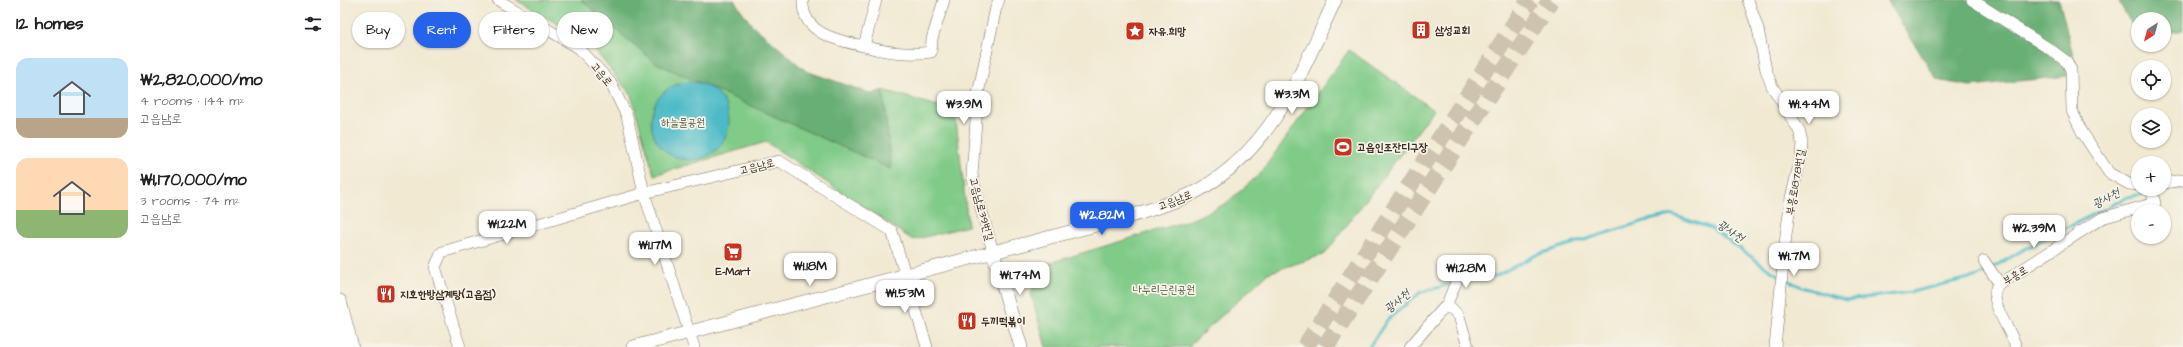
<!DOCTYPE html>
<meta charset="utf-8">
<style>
body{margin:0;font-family:"Architects Daughter","Poor Story",sans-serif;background:#f2f2f2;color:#202124;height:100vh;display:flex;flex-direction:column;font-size:15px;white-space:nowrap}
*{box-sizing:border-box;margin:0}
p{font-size:13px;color:#757577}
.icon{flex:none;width:22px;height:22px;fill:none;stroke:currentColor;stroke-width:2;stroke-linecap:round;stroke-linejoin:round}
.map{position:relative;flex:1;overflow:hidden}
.side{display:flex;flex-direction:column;background:#fff;width:340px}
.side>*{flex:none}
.guide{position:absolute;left:12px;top:12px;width:380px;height:36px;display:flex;gap:8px}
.needle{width:26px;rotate:216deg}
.buttons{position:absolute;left:1791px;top:12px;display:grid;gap:8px}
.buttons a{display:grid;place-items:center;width:40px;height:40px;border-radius:50%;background:#fff;box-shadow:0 1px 3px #0004;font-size:20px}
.price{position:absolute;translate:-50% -34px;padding:0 9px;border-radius:8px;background:#fff;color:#222;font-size:13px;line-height:26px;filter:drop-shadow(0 1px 2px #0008)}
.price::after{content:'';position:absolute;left:50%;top:24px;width:12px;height:9px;margin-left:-6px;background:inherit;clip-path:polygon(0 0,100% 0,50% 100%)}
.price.current{background:#2563eb;color:#fff}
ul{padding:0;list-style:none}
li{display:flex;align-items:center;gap:12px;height:100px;padding:0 16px}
li span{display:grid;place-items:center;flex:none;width:112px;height:80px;border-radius:12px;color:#555}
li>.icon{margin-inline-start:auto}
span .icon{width:48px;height:48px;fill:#fffc;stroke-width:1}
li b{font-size:17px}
h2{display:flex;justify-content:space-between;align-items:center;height:48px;padding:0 16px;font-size:17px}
.pill{padding:0 14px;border-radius:18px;background:#fff;box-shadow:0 1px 3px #0004;font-size:14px;line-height:36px}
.pill.current{background:#2563eb;color:#fff}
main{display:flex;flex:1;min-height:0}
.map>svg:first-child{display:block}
</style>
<main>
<section class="side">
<h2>12 homes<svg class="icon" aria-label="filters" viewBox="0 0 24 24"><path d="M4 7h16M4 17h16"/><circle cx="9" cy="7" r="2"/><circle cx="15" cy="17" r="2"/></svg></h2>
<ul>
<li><span style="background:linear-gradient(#bfe0f5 75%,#b9a48a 0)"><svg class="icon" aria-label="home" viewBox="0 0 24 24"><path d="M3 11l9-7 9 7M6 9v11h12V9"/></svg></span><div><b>₩2,820,000/mo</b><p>4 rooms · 144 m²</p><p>고읍남로</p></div></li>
<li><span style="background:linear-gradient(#ffd9b3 65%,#8fb573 0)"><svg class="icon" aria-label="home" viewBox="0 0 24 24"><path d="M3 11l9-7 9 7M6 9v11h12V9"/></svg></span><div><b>₩1,170,000/mo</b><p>3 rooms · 74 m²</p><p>고읍남로</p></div></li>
</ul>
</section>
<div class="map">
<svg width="1843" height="347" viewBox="0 0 1843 347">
<rect width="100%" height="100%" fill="#f7f3e8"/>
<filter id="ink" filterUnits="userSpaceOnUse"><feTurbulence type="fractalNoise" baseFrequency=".025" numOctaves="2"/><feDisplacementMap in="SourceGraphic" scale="8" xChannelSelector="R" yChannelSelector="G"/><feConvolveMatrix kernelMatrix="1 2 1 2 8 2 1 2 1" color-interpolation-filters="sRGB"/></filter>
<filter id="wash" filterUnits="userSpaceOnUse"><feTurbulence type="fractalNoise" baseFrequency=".012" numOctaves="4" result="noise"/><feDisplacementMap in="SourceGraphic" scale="16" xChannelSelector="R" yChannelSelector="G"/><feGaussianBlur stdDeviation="0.9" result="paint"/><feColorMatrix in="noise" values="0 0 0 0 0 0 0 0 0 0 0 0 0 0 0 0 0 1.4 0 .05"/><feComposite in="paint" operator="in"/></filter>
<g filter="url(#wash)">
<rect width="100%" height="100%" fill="#f1e9d2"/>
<!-- green -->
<path fill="#80cb88" stroke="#5e7a53" d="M176,0H241L551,169L543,90L615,111L628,226L573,240L426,142L314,175L291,95L248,42Z
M1009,50L1094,110L985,254L928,273L851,344L850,347H706L691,294L703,265L850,220L885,204L920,174Z"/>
<!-- forest -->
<path fill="#68af74" stroke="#526c49" d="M241,0H394L411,24L466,71L532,94L543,90L551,169L316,63Z
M1547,0H1719L1738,75L1630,86L1597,80Z
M1778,0H1843V30L1824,34V19H1798V36Z"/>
<!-- water -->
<path fill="#4ebbc7" stroke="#447272" d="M311 121a39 39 0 1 1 78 0a39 39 0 1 1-78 0Z"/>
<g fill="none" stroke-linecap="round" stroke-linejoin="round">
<!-- stream -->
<path stroke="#4ebbc7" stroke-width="3" d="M1815,192L1843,187
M1119,282L1133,278L1156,276L1196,255L1308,220L1333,215L1371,228L1431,271L1461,287L1506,300L1571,292L1638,276L1690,246L1788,197L1809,193
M1029,347L1048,319L1081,292L1112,284"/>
</g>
</g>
<g filter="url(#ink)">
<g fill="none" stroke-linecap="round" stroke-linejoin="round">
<!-- trunk-tunnel -->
<path stroke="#cdc3ae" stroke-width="18" stroke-dasharray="18 9" stroke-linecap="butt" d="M965,347L1190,0
M985,347L1211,0"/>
<!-- minor casing -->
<g stroke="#7b6d5d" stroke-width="12">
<path id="minor" d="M158,0L239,48L270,82L287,116L304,193L354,347
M463,0C461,34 499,41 524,46
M536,0L524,46C547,53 567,55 591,52L592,39L604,0
M1408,0L1418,29L1426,70L1432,86L1459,130L1462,143L1461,157L1451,198L1446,235L1435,347
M1632,0L1711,50L1727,62L1731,70L1732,111L1742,132L1769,173L1789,184L1798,185
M1824,183L1843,180
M653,252L632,175L638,94L656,7L659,0
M1644,261L1659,283
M1107,304L1119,316L1128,347
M120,347L95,267L102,252L304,193L439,161L552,231L587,347
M1070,347L1107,304L1123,265
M1676,347C1671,330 1648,302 1657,286L1762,218L1815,203L1811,189"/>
</g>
<!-- tertiary casing -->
<g stroke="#7b6d5d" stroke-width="14">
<path id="tertiary" d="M653,252L681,347
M0,301L12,347
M2,347L1,335L4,327
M293,347L794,215C816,208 839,201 859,190C933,148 961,73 995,0"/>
</g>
<!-- minor -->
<use href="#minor" stroke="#fff" stroke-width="11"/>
<!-- tertiary -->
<use href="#tertiary" stroke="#fff" stroke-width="13"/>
</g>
</g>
<!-- icons -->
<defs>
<g id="building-square" transform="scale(1)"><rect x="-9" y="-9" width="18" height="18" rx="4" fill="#c8321e" stroke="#f7f3e8"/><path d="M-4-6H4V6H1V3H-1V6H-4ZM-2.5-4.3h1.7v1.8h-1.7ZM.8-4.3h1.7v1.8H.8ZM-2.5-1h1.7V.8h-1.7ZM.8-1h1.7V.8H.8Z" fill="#fff"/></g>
<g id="sight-square" transform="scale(1)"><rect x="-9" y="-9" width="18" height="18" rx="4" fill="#c8321e" stroke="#f7f3e8"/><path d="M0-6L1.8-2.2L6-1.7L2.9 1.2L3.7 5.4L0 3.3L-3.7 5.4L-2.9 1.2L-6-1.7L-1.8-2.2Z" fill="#fff"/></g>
<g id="stadium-square" transform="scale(1)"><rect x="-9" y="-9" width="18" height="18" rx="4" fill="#c8321e" stroke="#f7f3e8"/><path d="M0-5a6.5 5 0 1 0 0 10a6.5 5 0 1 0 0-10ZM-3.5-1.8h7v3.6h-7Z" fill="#fff"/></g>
<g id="supermarket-square" transform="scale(1)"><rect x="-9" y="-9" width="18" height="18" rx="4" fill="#c8321e" stroke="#f7f3e8"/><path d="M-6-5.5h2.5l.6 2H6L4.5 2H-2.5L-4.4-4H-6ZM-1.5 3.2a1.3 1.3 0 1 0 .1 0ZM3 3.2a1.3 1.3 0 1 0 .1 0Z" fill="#fff"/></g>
<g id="restaurant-square" transform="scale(1)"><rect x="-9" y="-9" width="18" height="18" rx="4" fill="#c8321e" stroke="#f7f3e8"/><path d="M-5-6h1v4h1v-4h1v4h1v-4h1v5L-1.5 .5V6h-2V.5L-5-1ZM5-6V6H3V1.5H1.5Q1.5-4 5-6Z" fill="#fff"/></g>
</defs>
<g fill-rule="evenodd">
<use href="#building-square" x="1081" y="30"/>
<use href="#sight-square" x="795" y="31"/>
<use href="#stadium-square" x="1003" y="147"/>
<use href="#supermarket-square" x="393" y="252"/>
<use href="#restaurant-square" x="46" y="294"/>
<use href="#restaurant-square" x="627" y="321"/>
</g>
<g text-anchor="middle" stroke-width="3.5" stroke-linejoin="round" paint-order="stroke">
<!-- poi labels -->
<g font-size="11" font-weight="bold" fill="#3b2a1e" stroke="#f7f3e8" text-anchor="start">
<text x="1095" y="34">삼성교회</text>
<text x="809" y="35">자유.희망</text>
<text x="1017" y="151">고읍인조잔디구장</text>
<text x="393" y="275" text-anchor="middle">E-Mart</text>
<text x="60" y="298">지호한방삼계탕(고읍점)</text>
<text x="641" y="325">두끼떡볶이</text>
</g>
<!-- street labels -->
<g font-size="11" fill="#3b2a1e" stroke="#f7f3e8">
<text transform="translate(262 74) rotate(51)" y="4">고읍로</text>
<text transform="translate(417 166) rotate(-14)" y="4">고읍남로</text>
<text transform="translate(1455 182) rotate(-80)" y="4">부흥로1878번길</text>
<text transform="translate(835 200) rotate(-22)" y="4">고읍남로</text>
<text transform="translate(642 209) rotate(75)" y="4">고읍남로39번길</text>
<text transform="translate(1675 275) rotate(-30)" y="4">부흥로</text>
</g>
<!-- park labels -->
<g font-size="11" fill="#505a3e" stroke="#f7f3e8">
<text x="343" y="126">하늘물공원</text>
<text x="824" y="293">나누리근린공원</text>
</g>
<!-- water labels -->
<g font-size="12" font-style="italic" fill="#415651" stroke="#f7f3e8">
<text transform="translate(1766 198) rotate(-27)" y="4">광사천</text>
<text transform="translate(1391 231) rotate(35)" y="4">광사천</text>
<text transform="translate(1057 301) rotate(-39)" y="4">광사천</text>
</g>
</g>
</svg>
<div class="buttons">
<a><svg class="needle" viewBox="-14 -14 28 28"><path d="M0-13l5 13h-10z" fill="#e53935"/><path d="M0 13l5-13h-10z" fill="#757577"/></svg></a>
<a><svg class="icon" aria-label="locate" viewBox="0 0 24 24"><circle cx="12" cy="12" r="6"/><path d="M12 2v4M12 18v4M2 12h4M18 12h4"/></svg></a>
<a><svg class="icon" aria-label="layers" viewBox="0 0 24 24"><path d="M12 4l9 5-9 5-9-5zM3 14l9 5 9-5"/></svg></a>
<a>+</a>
<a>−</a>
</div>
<b class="price" style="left:952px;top:115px">₩3.3M</b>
<b class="price" style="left:624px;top:125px">₩3.9M</b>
<b class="price" style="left:1469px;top:125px">₩1.44M</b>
<b class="price current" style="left:762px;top:236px">₩2.82M</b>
<b class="price" style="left:167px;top:245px">₩1.22M</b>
<b class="price" style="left:1694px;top:249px">₩2.39M</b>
<b class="price" style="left:315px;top:266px">₩1.17M</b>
<b class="price" style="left:1454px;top:277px">₩1.7M</b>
<b class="price" style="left:470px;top:287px">₩1.18M</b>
<b class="price" style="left:1126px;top:289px">₩1.28M</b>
<b class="price" style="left:680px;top:296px">₩1.74M</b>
<b class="price" style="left:565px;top:314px">₩1.53M</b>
<div class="guide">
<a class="pill">Buy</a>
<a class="pill current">Rent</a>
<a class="pill">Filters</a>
<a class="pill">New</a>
</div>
</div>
</main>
